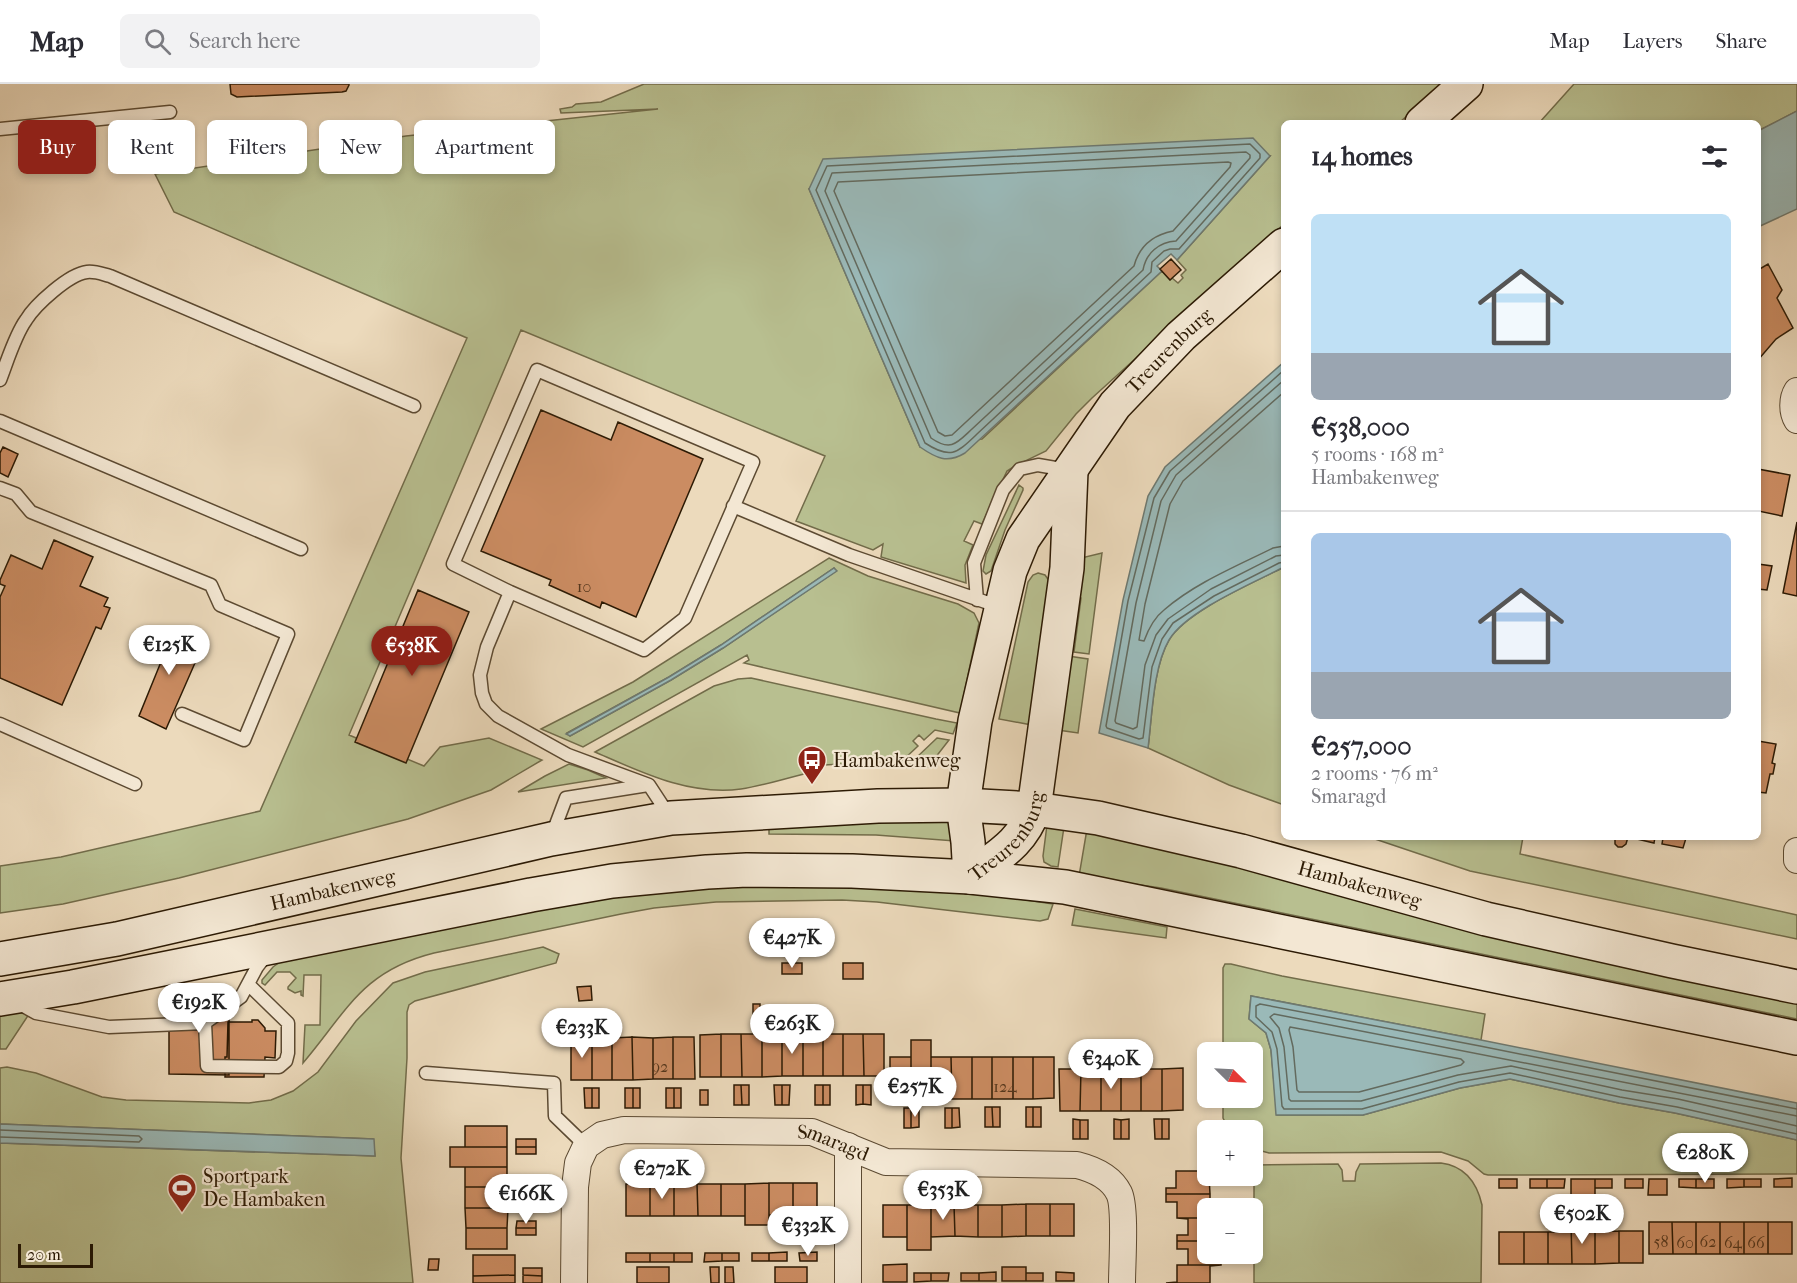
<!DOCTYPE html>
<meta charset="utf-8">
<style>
body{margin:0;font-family:"IM FELL French Canon",serif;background:#f2f2f3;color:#2b2b33;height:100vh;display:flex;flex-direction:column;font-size:22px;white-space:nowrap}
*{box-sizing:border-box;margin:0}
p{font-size:20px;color:#7c7c81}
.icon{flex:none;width:33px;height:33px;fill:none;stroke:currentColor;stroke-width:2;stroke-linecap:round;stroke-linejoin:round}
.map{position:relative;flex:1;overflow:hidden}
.panel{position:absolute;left:1281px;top:36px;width:480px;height:720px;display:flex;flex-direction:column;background:#fff;border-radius:9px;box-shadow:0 3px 9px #0003}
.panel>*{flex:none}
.hud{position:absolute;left:18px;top:36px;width:570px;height:54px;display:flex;gap:12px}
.needle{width:39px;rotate:114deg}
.controls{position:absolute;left:1197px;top:958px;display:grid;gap:12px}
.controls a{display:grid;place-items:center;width:66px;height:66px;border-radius:9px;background:#fff;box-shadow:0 3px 9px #0003;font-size:30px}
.scale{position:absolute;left:18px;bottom:15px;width:75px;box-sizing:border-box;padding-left:6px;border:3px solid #2c1a04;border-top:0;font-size:16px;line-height:21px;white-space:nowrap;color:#2c1a04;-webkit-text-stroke:4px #f3e7d3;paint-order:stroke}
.price{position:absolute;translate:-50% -51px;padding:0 14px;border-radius:21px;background:#fff;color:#222;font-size:20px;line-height:39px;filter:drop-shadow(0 2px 3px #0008)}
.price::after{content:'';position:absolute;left:50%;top:36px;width:18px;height:14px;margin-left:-9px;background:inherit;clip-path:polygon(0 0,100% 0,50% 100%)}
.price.selected{background:#8f2418;color:#fff}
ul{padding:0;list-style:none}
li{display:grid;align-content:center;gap:12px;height:318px;padding:0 30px}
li+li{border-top:2px solid #e1e1e2}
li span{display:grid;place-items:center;height:186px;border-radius:9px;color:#555}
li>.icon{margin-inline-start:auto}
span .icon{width:108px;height:108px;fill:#fffc;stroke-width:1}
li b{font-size:26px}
h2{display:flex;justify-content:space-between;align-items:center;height:72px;padding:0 30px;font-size:26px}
.pill{padding:0 21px;border-radius:9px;background:#fff;box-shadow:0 3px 9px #0003;font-size:21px;line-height:54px}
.pill.selected{background:#8f2418;color:#fff}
header{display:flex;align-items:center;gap:36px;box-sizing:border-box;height:84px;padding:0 30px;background:#fff;border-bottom:2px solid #e1e1e2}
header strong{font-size:28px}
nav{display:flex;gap:33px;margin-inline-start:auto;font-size:21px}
.search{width:420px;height:54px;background:#f2f2f3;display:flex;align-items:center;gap:15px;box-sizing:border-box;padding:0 21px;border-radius:9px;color:#7c7c81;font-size:22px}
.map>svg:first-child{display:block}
</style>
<header>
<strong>Map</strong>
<div class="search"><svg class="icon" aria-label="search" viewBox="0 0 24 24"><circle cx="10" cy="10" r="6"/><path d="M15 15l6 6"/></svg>Search here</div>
<nav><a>Map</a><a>Layers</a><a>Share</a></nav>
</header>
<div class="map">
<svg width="1797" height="1199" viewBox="0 0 1797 1199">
<rect width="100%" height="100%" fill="#ecdabc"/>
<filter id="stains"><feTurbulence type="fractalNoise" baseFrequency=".00333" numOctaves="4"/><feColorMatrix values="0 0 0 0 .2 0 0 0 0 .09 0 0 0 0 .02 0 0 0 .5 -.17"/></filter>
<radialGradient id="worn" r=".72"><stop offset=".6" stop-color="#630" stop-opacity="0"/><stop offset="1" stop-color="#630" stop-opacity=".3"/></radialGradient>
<!-- green -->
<path fill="#b8bf90" stroke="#726c4a" stroke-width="1.5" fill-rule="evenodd" d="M644,0H1442L1399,39H1284V140L1092,314L1076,330L1046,367L1015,382L1007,387L982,440L974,437L964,457L973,461L965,481L966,499L881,473L883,460L873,466L796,437L825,372L521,246L349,651L424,682L440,663L489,654L542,676L491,706L408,735L179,794L63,820L0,829V782L61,773L260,727L467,254L174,128L155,90L406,52L658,25L561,29L560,25L572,23L576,20L601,18ZM1270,72L1177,176L1186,186L1181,191L1183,194L1178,199L1172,194L1170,196L1162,187L982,355L920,363L809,105Z
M1574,0H1797V27L1758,47V39H1539Z
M1019,401L1023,404V406L1005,446L991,487L986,490L983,487L986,471Z
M1102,469L1089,570L1074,568L1081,514L1076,513L1081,474Z
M829,474L868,492L958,520L974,529L979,539L960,629L744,579L749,576L747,571L583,663L541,645L633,598ZM834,484L836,487L723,564L671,596L570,652L567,649L669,593L721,561Z
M1284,483V721L1229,701L1148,664C1152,633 1153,583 1169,556C1186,527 1253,499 1284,483Z
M1038,489L1045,491L1050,498L1032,641L999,635L1028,498L1033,491Z
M1068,572L1088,575L1078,649L1058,646Z
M751,594L936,635L957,639L953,650L935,646L924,656L919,651L913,657L918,662L902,677L804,682V690C783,695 762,702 741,705C689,712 641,688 595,668L714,602L738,595Z
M937,654L949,656L928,683L901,684L916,674Z
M569,680L588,686L606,694L518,708L545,692Z
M959,732L955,757L876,751L769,750V740Z
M1047,741L1064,743L1058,783L1051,782L1044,778L1043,772Z
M1087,745L1797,915V935L1161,804L1079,792Z
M1369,753H1523L1520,770L1797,831V855L1470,787Z
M699,802L909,803L1000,812L1053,820L1048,835L1040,837L877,818L842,816L716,818L654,824L621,830L434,869C362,887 347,927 303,979L305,941H320L321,891H304L303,912L301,911V907L295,909L288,905V903L296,894L290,888H277L265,901L262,899V896L273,883L280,878L529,823Z
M1075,825L1167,843L1166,854L1072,841Z
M543,863L559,870L556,879L415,917L409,921L407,928V974L401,1074L413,1199H0V1059L375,1072L373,1055L0,1040V984L7,983L36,989L102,1013L126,1016L249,1019L271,1016L293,1007L318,988L356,937L393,899L425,888Z
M1225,880H1231L1282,892L1485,930L1481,956L1251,912L1249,935L1266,949L1271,966L1277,1031H1363L1460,1004L1510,995L1619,1019L1675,1029L1797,1056V1090L1488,1091L1484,1090L1468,1077L1441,1068L1269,1069L1254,1065L1252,1047H1230L1223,1034V1014H1252V969H1223V884Z
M35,921L6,965H0V926Z
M1441,1079C1465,1082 1477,1099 1482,1121L1481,1199H1254V1081L1338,1080L1342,1086L1343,1097H1355L1356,1088L1360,1080Z"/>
<!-- water -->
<path fill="#9ab9b8" stroke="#6e7970" stroke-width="1.5" d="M1797,27V125L1758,143V47Z
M1253,54L1270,72L1177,176L1171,170L1157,182L1162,187L965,369C947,380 936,374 920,363L809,105L823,75Z
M1284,278V483C1253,499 1186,527 1169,556C1153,583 1152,633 1148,664L1099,649L1123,516L1148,412L1165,383Z
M834,484L837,487L723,564L671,596L570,652L566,650L669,593L721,561Z
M1251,912L1481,956L1797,1019V1056L1675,1029L1619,1019L1510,995L1460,1004L1363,1031H1276L1271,966L1266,949L1249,935Z
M0,1040L374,1055L375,1072L0,1059Z"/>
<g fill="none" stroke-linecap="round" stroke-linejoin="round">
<!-- shore -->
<path stroke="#636a5e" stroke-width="1.5" d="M1250,60L1260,70V74L1179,165H1170L1164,167L1152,178L1151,188L977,350C957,369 951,376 925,359L816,106L827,82Z
M1246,68L1250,71V74L1176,157C1159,158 1146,169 1143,186L972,345C957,359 951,368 931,354L825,107L832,89Z
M1228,78L1231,79L1230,83L1173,147C1153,151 1139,163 1134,182L952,351L945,352L938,348L834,107L838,98Z
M1284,286L1170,387L1154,414L1128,517L1106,642L1107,644L1139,655L1143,654L1152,583L1162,555L1173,539L1214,512L1279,479L1284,478
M1284,296L1176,391L1161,417L1136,519L1115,637L1116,639L1133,645L1137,643L1145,581L1156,551L1168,535L1211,505L1276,472L1284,471
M1284,308L1183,397L1170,420L1145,520L1139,556L1144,557C1148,546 1155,533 1164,526C1195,499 1237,482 1273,464L1284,462
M1290,943L1461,975L1464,978L1461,981L1359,1008H1299L1297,1006L1293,963L1289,946Z
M1797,1025L1480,962L1260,920L1256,922V933L1272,948L1277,965L1282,1022L1284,1025H1362L1459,998L1510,989L1620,1013L1677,1023L1797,1050
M1797,1032L1274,930L1270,933L1279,944L1284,963L1289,1015L1291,1017H1361L1458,991L1511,982L1622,1006L1678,1015L1797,1042
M0,1046L139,1052L142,1055L139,1058L0,1053"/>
</g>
<!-- building -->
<path fill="#cb8c62" stroke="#2c1a04" stroke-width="1.5" d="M230,0H349V1L346,7L342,8L237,13L231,10Z
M1171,175L1181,186L1170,196L1160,185Z
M1768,180L1782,206L1777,214L1793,244L1776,255L1758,276V186Z
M541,326L611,356L618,338L703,375L636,533L602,518L600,524L549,501L551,496L481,467Z
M3,363L18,370L8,393L0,389V369Z
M1758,385L1790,391L1782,432L1758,427Z
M1797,438V512L1783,509Z
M54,456L93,473L80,502L108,514L104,522L110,524L101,545L96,543L62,621L0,594V513L5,502L0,500V496L11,471L42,485Z
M1758,480L1772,482L1767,506L1758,505Z
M418,506L469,528L406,679L355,658Z
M157,543L202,563L166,645L139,632L163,573L147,566Z
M1758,657L1776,660L1772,679L1775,680L1773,690H1770L1766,709L1758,708Z
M1615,753H1628L1626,760L1622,763H1618L1615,760Z
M1634,753H1655L1654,759L1633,754Z
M1659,753H1690L1686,754L1683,764L1662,760L1663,754Z
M782,879H802V890H782Z
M843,879H863V895H843Z
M591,902L592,916L579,917L577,903Z
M169,909L229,910V991L169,990Z
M753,920H760V932L753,933Z
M252,936H258L265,944V947H276L275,974L265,973L264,993H225V973H227L228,938H252Z
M721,950V993H700V951Z
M721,950H741L742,993H721Z
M741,950H762V993H742Z
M762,950H782V992L762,993Z
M782,950H803V992H782Z
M803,950H823V992H803Z
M823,950H843V992H823Z
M843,950H863L864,992H843Z
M863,950H884V992H864Z
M632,953L653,954V995L633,996Z
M632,953L633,996H612V954Z
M673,953V995H653V954Z
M673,953H694L695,995H673Z
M571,954H592V996H571Z
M592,954H612V996H592Z
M911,956H931V1015H911Z
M890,973H911V1015H890Z
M931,973H951L952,1015H931Z
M951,973H972V1015H952Z
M972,973H992V1015H972Z
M992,973H1013V1015H992Z
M1013,973H1033V1015H1013Z
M1033,973H1054V1014L1033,1015Z
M1183,984V1026L1162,1027V985Z
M1059,985H1081L1080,1027H1060Z
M1081,985H1101V1027H1080Z
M1101,985H1121V1027H1101Z
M1121,985H1141V1027H1121Z
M1141,985H1162V1027H1141Z
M734,1001H741L742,1021H734Z
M741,1001H749V1021H742Z
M774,1001H782V1021H775Z
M782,1001H790L789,1021H782Z
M815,1001H823V1021H815Z
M823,1001H830V1021H823Z
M856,1001H863V1020L856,1021Z
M863,1001H871V1021L863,1020Z
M584,1004H592V1024H585Z
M592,1004H599V1024H592Z
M625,1004H633V1024H625Z
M633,1004H640V1024H633Z
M666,1004H674V1024H666Z
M674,1004H681V1024H674Z
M700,1006H708V1021H700Z
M985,1023H992L993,1043H985Z
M992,1023H1000V1043H993Z
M1026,1023H1033V1043H1026Z
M1033,1023H1041V1043H1033Z
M904,1024H911V1044H904Z
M911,1024H919V1043L911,1044Z
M945,1024H952V1044H945Z
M952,1024H959L960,1043L952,1044Z
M1073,1035L1080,1036V1055H1073Z
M1114,1035L1121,1036V1055H1114Z
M1129,1035V1055H1121V1036Z
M1154,1035H1162V1055H1155Z
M1162,1035H1169V1055H1162Z
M1080,1036H1088V1055H1080Z
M465,1042H507V1063H465Z
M516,1055H536V1063H516Z
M450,1063H507V1083H450Z
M516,1063H536V1070H516Z
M465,1083H507V1103H465Z
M1176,1087H1208V1092H1209L1210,1110H1166V1104H1176Z
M1792,1094V1103H1774V1095Z
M1499,1095H1517V1104H1499Z
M1530,1095H1547V1104H1530Z
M1547,1095H1565L1564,1104H1547Z
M1571,1095H1595V1121H1571Z
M1595,1095H1612V1104H1595Z
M1625,1095H1643V1104H1625Z
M1649,1095H1667V1111H1648Z
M1679,1095H1696V1104L1679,1103Z
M1696,1095H1714V1104H1696Z
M1727,1095H1744V1103L1727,1104Z
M1744,1095H1761V1103H1744Z
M516,1096H536V1103H516Z
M769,1099V1141H745V1100Z
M769,1099H793V1131H769Z
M793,1099H817V1131H793Z
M626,1100H650V1132H626Z
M650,1100H674V1132H650Z
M674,1100H697L698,1132H674Z
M697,1100H721V1132H698Z
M721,1100H745V1132H721Z
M465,1103H507L508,1124H465Z
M516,1103H536V1111H516Z
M1166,1110H1210V1125H1208V1134H1177V1118H1166Z
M1026,1120V1152L1002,1153V1121Z
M1026,1120H1050V1152H1026Z
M1050,1120H1074V1152H1050Z
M883,1121H907V1153H883Z
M907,1121H931V1166H907Z
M931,1121H954L955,1152L931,1153Z
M954,1121H978V1153L955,1152Z
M978,1121H1002V1153H978Z
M465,1124H508L507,1144H466Z
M1177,1134H1208V1157H1177V1151H1188V1135Z
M517,1137H536V1144H516Z
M1560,1138H1571L1572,1180H1548V1148H1561Z
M1571,1138H1582V1148H1595V1180H1572Z
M1649,1138H1672L1673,1170H1649Z
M1672,1138H1696V1170H1673Z
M1696,1138H1720V1170H1696Z
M1720,1138H1744V1170H1720Z
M1744,1138H1768V1170H1744Z
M1768,1138H1792V1170H1768Z
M466,1144H507V1165H466Z
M516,1144H536V1151H516Z
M1619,1147H1643V1179H1619Z
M1619,1147V1179L1595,1180V1148Z
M1499,1148H1524V1180H1499Z
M1524,1148H1548V1180H1524Z
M1177,1157H1208V1170H1221V1181H1177H1188V1165H1177Z
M787,1168V1177H769V1169Z
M817,1168V1177H800L799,1169Z
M626,1169H650V1178H626Z
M650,1169H674V1178H650Z
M674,1169H692V1178H674Z
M705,1169H722V1177L704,1178Z
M722,1169H739V1177H722Z
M752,1169H769V1177H752Z
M473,1171H515V1191L473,1192Z
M429,1175H439L438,1186H428Z
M907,1180V1198H883V1181Z
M1177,1181H1221L1210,1182V1199H1166L1177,1198Z
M637,1183H669V1199H637Z
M710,1183H719V1199H711Z
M725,1183H733L734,1199H725Z
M775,1183H807V1199H775Z
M1002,1183H1026V1197H1002Z
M523,1184H542V1192L523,1191Z
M996,1188V1197H979V1189Z
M1056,1188L1074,1189V1197H1056Z
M914,1189H931V1197L914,1198Z
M931,1189H949L948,1197H931Z
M961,1189H979V1197H961Z
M1026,1189H1043V1197H1026Z
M515,1191V1199H473V1192Z
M523,1191L542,1192V1199H523Z"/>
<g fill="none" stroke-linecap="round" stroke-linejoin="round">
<!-- service casing -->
<g stroke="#5c4a32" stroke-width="15">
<path id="service" d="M0,45L170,28
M537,286L753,378L685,534L644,566L510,508L453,480Z
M0,296C7,278 15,251 26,236C35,221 69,190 87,188C95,187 102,190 110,192L414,322
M0,337L301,465
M0,404L16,410L31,428L211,501L220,521L288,550L244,656L182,630
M733,422L849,471L1000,523
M510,508L487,563L480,591L482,609L486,620L498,632L568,671L649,701L670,733
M977,516L974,479L1003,406L1020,385L1038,381L1067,386
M0,640L135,700
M552,751L566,714L648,701
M18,919L36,929L109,943L205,939L241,913L257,883L267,870
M205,939L207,982L279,983L286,977L288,969V939L248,900
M426,989L554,999L555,1032L586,1062"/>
</g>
<!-- minor casing -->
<g stroke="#5c4a32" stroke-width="28">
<g id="minor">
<path d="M1797,307C1792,315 1792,328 1797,336"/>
<path d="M1797,767V776"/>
<path id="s1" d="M574,1199L575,1103L578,1079L586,1062L602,1051L624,1046L812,1048L886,1078L1077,1081C1093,1085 1111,1093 1119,1109C1126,1123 1122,1180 1122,1199"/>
<path d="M848,1199V1062"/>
</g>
</g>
<!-- secondary casing -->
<g stroke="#2c1a04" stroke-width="36">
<g id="secondary">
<path d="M1422,39L1466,0"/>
<path id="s2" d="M970,793L968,758L963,721L975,637L1010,487L1023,455L1115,321L1181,252L1284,161"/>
<path id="s3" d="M970,793C997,772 1022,760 1034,725L1067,484L1071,387"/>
<path id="s4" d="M0,875L117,855L551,755L671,734L878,722L963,721L1034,725L1098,734L1241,767L1486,835L1672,877L1797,903"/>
<path d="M0,915L73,903L531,811L612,797L707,788L747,786L852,787L970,793L1065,803L1797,954"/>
</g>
</g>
<!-- service -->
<use href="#service" stroke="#f3e7d3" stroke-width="12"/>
<!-- minor -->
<use href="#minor" stroke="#f3e7d3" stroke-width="26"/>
<!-- secondary -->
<use href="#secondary" stroke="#f3e7d3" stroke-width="33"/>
</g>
<!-- icons -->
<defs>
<g id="bus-pin" transform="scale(1.5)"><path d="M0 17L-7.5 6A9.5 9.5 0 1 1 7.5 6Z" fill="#8f2418" stroke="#f3e7d3"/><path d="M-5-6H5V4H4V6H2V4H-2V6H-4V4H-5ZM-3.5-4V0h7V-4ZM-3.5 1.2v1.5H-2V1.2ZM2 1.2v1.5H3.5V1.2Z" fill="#fff"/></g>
<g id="stadium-pin" transform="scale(1.5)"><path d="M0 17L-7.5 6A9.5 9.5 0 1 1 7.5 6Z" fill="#8f2418" stroke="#f3e7d3"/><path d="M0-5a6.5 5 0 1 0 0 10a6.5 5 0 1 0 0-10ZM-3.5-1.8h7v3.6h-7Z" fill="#fff"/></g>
</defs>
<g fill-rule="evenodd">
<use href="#bus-pin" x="812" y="676"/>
<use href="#stadium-pin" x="182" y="1104"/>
</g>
<g text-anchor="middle" stroke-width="4.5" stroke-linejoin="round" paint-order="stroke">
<!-- number labels -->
<g font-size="16" fill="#54361c">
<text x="584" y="508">10</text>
<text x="660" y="988">92</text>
<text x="1005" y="1008">124</text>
<text x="1661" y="1163">58</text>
<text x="1708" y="1163">62</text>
<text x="1685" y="1164">60</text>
<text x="1733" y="1164">64</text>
<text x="1756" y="1164">66</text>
</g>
<!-- street labels -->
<g font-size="20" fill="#2c1a04" stroke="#f3e7d3">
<text dy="7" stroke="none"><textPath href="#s2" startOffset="585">Treurenburg</textPath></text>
<text dy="7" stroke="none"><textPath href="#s3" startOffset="57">Treurenburg</textPath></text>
<text dy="7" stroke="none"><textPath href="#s4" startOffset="1384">Hambakenweg</textPath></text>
<text dy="7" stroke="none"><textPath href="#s4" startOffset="340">Hambakenweg</textPath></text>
<text dy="7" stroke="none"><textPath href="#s1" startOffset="392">Smaragd</textPath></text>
</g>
<!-- poi labels -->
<g font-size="20" fill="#2c1a04" stroke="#f3e7d3" text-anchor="start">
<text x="833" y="683">Hambakenweg</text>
<text x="203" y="1099">Sportpark<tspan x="203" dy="23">De Hambaken</tspan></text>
</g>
</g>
<rect width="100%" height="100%" filter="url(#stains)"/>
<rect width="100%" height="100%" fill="url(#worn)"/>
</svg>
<div class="controls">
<a><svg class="needle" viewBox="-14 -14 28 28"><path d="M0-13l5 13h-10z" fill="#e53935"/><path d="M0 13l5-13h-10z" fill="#7c7c81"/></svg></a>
<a>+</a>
<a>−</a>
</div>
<div class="scale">20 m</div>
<b class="price" style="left:169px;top:592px">€125K</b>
<b class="price selected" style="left:412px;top:593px">€538K</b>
<b class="price" style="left:792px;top:885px">€427K</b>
<b class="price" style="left:199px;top:950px">€192K</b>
<b class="price" style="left:792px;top:971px">€263K</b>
<b class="price" style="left:582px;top:975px">€233K</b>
<b class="price" style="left:1111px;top:1006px">€340K</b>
<b class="price" style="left:915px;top:1034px">€257K</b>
<b class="price" style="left:1705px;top:1100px">€280K</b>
<b class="price" style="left:662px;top:1116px">€272K</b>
<b class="price" style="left:943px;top:1137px">€353K</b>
<b class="price" style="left:526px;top:1141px">€166K</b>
<b class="price" style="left:1582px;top:1161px">€502K</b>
<b class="price" style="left:808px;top:1173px">€332K</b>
<div class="hud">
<a class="pill selected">Buy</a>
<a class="pill">Rent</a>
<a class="pill">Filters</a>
<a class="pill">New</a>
<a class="pill">Apartment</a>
</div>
<section class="panel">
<h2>14 homes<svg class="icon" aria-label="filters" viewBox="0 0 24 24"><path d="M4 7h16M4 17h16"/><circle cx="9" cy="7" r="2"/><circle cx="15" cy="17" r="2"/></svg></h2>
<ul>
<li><span style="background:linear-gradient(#bfe0f5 75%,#9aa5b1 0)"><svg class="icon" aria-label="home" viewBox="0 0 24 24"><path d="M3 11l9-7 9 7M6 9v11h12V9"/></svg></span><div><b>€538,000</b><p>5 rooms · 168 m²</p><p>Hambakenweg</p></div></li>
<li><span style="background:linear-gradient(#a9c7e8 75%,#9aa5b1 0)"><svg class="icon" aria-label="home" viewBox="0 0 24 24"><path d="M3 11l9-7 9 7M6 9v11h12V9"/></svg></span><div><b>€257,000</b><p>2 rooms · 76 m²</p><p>Smaragd</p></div></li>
</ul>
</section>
</div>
